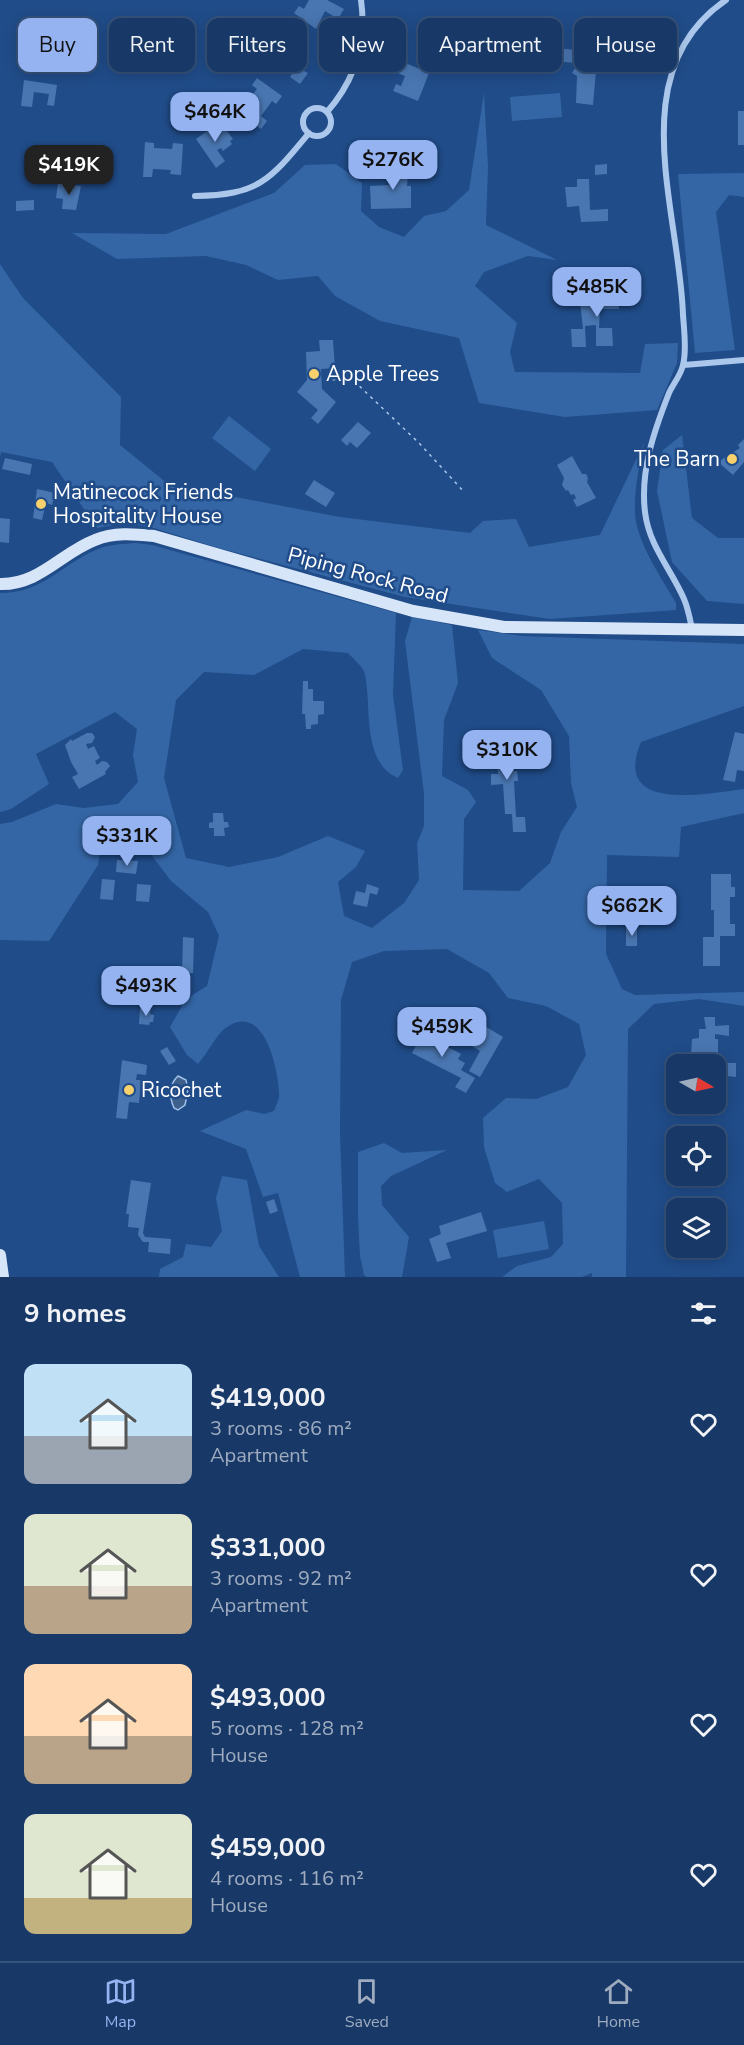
<!DOCTYPE html>
<meta charset="utf-8">
<style>
body{margin:0;font-family:"Nunito Sans",sans-serif;background:#254470;color:#f1f3f6;height:100vh;display:flex;flex-direction:column;font-size:22px;white-space:nowrap}
*{box-sizing:border-box;margin:0}
p{font-size:20px;color:#9facc0}
.icon{flex:none;width:33px;height:33px;fill:none;stroke:currentColor;stroke-width:2;stroke-linecap:round;stroke-linejoin:round}
.map{position:relative;height:1277px;overflow:hidden}
.sheet{display:flex;flex-direction:column;background:#183967;flex:1}
.sheet>*{flex:none}
.guide{position:absolute;left:18px;top:18px;width:708px;height:54px;display:flex;gap:12px}
.needle{width:39px;rotate:99deg}
.tools{position:absolute;left:666px;top:1054px;display:grid;gap:12px}
.tools a{display:grid;place-items:center;width:60px;height:60px;border-radius:12px;background:#183967;box-shadow:0 3px 15px #0003,0 0 0 2px #36537b;font-size:30px}
.price{position:absolute;translate:-50% -51px;padding:0 14px;border-radius:12px;background:#95b2f1;color:#111;font-size:20px;line-height:39px;filter:drop-shadow(0 2px 3px #0008)}
.price::after{content:'';position:absolute;left:50%;top:36px;width:18px;height:14px;margin-left:-9px;background:inherit;clip-path:polygon(0 0,100% 0,50% 100%)}
.price.on{background:#222;color:#fff}
ul{padding:0;list-style:none}
li{display:flex;align-items:center;gap:18px;height:150px;padding:0 24px}
li span{display:grid;place-items:center;flex:none;width:168px;height:120px;border-radius:12px;color:#555}
li>.icon{margin-inline-start:auto}
span .icon{width:72px;height:72px;fill:#fffc;stroke-width:1}
li b{font-size:26px}
h2{display:flex;justify-content:space-between;align-items:center;height:72px;padding:0 24px;font-size:26px}
.chip{padding:0 21px;border-radius:12px;background:#183967;box-shadow:0 3px 15px #0003,0 0 0 2px #36537b;font-size:21px;line-height:54px}
.chip.on{background:#95b2f1;color:#111}
.menu{display:flex;justify-content:space-around;align-items:center;height:84px;border-top:2px solid #36537b;background:#183967;font-size:16px;color:#9facc0}
.menu a{display:grid;justify-items:center;gap:3px}
.menu .on{color:#95b2f1}
.map>svg:first-child{display:block}
</style>
<div class="map">
<svg width="744" height="1277" viewBox="0 0 744 1277">
<rect width="100%" height="100%" fill="#204c89"/>
<!-- green -->
<path fill="#3466a6" d="M484,93L488,167L486,225L557,260L528,256L484,272L475,286L517,323L510,352L515,372L640,373L645,344L678,343L677,363L657,410L565,417L479,403L459,338L380,321L335,296L318,276L278,280L246,265L206,256L117,259L72,233L166,234L274,193L305,165L336,164L362,183L361,211L379,227L404,237L424,216L446,211L469,190Z
M560,93L562,117L512,121L510,97Z
M744,173V197L729,195L716,212L735,350L695,353L678,174Z
M0,264L23,298L121,397L120,445L168,484L340,517L470,533L483,521L516,519L529,547L600,535L644,443C639,466 634,490 635,513C636,541 662,579 676,603V610L550,619L405,597L215,547L154,528L126,523L97,528L52,462L1,452L0,457Z
M229,416L271,449L255,471L212,438Z
M682,435L692,518L718,538H744V604L707,601L672,562L657,491L663,450Z
M136,543L152,545L396,613L393,695L403,770L398,778C361,762 372,706 365,675C364,667 353,659 348,653L303,649L254,675L204,672L176,700L164,778L186,858L229,867L278,857L328,836L365,851L356,867L338,882L344,916L372,928L404,903L419,880L417,843L424,826V794L405,641L412,617L452,625L458,683L444,720L442,776L468,790L476,802L464,819L463,890L519,891L550,863L561,832L577,807L571,783L569,736L541,690L492,658L478,630L522,636L744,644V706L641,742C611,813 705,794 744,789V813L681,827L679,857L607,855L606,954L622,989L635,995L744,992V1006L699,999L654,1004L628,1029L626,1277H592V1273L582,1277H502L517,1266L551,1257L563,1244L562,1203L539,1179L507,1192L495,1183L484,1147L483,1118L506,1098L536,1099L568,1087L586,1055L579,1024L546,1006L508,998L489,973L447,949L384,951L352,962L341,1000L340,1133L345,1277H300L278,1193L263,1197L246,1149L200,1131L246,1110L264,1114L274,1111C276,1105 280,1099 279,1093C278,1068 264,1002 227,1027C218,1032 207,1054 198,1064L187,1055L170,1027L186,999L207,986L219,936L208,912L171,881L144,845L137,828C121,821 114,826 102,838L98,865L49,941L0,940V824L12,822L56,804L84,808L118,804L138,782L133,755L137,729L115,712L36,754L49,784L11,809L0,812V593C44,593 61,564 98,549C110,544 123,544 136,543Z
M384,1143L402,1153L447,1150L391,1176L381,1186L382,1205L409,1237L402,1277H367L364,1275L360,1256L358,1216V1152Z
M222,1176L247,1180L259,1246L279,1277H159L160,1269L183,1257L186,1244L211,1247L222,1231L216,1198Z
M544,1221L549,1249L498,1258L493,1230Z"/>
<!-- water -->
<path fill="#40608c" stroke="#9fc1ec" stroke-width="1.5" d="M178,1076L186,1080L188,1090L185,1105L178,1110L174,1108C169,1097 169,1084 178,1076Z"/>
<!-- building -->
<path fill="#4976b1" d="M309,0H327L344,9L338,19L325,11L316,29L294,13L299,6L304,9Z
M296,36L309,45L301,58L299,56L295,62L294,66L308,73L300,84L290,77L294,71L292,70L290,73L285,69L281,74L272,68L276,64L269,59L276,49L284,54Z
M575,46L598,48L593,105L576,103L577,76L572,73L578,63L547,61L538,56V51L548,47L575,50Z
M396,59L429,73L418,101L393,91L396,84L401,86L405,76L392,71Z
M257,78L282,96L276,104L272,101L261,116L267,121L261,129L236,109L242,101L245,104L257,89L252,85Z
M24,80L57,85L54,106L47,105L49,94L34,92L32,107L21,106Z
M738,111H744V145H738Z
M220,122L233,139L230,141L232,144L223,151L221,148L217,150L225,161L216,168L196,139Z
M145,142L154,143V148L172,149L173,143L183,144L181,175L170,174L171,170L153,169L152,177H143Z
M409,164L407,186H411V208L371,209L370,186L392,185L391,165Z
M607,164V174L595,175V165Z
M577,179H589L590,210L608,209V221L581,222L579,206L567,207L565,187H577Z
M58,183L81,186L76,210L62,209L63,199L56,198Z
M34,200V210L16,211V201Z
M603,283H618L619,309H600L599,328H612L613,346H596V325L585,326L586,347H572L571,329H583L580,302H600V305H603Z
M319,340H333L335,368L321,369L322,389L336,402L318,424L311,418L318,410L297,392L307,380L306,352L320,351Z
M358,422L371,433L357,448L350,442L347,446L341,440Z
M744,439V462L733,475L718,462L740,448L738,445Z
M572,456L582,474H586L588,478L587,482L596,498L577,507L573,500L576,498L574,494L571,495L568,490L566,491L562,485L564,478L557,465Z
M5,458L32,464L30,475L2,469Z
M314,480L335,493L326,507L305,494Z
M37,489L55,493L52,505L46,503L42,520L33,518Z
M0,518L10,519L9,543L0,542Z
M303,681H308V689H313V701H324V714L318,715V724L311,725V729H306L305,714H302Z
M735,732L744,734V771L737,770L735,782L723,780Z
M87,733H92L95,737L92,743L86,744L88,749L94,746L100,758L95,761L97,765L102,761L107,762L110,766L105,772L106,774L79,789L72,777L78,774L71,762L65,745L71,739L72,741Z
M516,745L517,759H512L513,771H517L518,781H514L516,817H525L526,832H513L512,814H505L503,784L491,785V774H498L497,759L489,760L488,747Z
M213,813H223L224,822H228L229,827L224,828L225,836H214V828H209V823L213,822Z
M117,860L138,861L136,874L116,872Z
M711,874H731V887H735V897H730V924H735V936H720V966H703V937H714V910H711Z
M102,879L115,880L113,900L100,899Z
M137,884L151,885L149,902L136,901Z
M367,884L379,888L377,895L370,893L367,907L353,904L356,891L365,893Z
M626,928H637V946H626Z
M183,937L194,938L193,973H182Z
M143,974L159,977L157,990H152L151,997L141,996V989H138Z
M140,1008L151,1009L150,1014L154,1015L153,1022H150L149,1025L139,1024Z
M704,1017H715V1026L729,1025V1036L715,1034V1039H718V1055L712,1056V1065H696V1056L691,1055L692,1039L699,1038V1029H706Z
M478,1022L503,1037L480,1077L469,1071L480,1051L467,1043L480,1035L476,1026Z
M415,1029L461,1054L458,1059L465,1063L461,1070L475,1078L466,1093L455,1087L461,1078L412,1053L417,1043L409,1039Z
M167,1047L176,1061L169,1065L160,1051Z
M122,1060L147,1065L146,1075L137,1074L136,1080H141L139,1103L129,1102L127,1119L116,1118Z
M718,1063H736V1077L716,1075V1064Z
M131,1180L151,1183L143,1233L145,1237L171,1239L170,1254L148,1252L149,1242H143L138,1235L139,1228L128,1227L129,1214H126Z
M274,1199L278,1211L270,1214L266,1202Z
M481,1212L487,1231L446,1243L451,1258L437,1262L429,1239L441,1234L439,1226Z"/>
<g fill="none" stroke-linecap="round" stroke-linejoin="round">
<!-- path -->
<path stroke="#abc7eb" stroke-width="1.5" stroke-dasharray="3 4.5" stroke-linecap="butt" d="M325,380L352,379L420,444L465,493"/>
<!-- street -->
<path stroke="#abc7eb" stroke-width="6" d="M303 122a14 14 0 1 1 28 0a14 14 0 1 1-28 0Z
M327,112C355,80 367,43 361,0
M195,196C259,195 270,180 309,133
M684,365L744,360
M692,629C690,619 688,608 684,599C671,569 649,546 645,512C640,471 654,431 669,393C673,384 681,375 683,365C687,350 684,330 683,315C680,213 621,71 726,0"/>
<!-- secondary -->
<path stroke="#d7e5f8" stroke-width="12" d="M0,584C39,585 61,553 95,540C114,532 134,534 154,536L413,611L504,627L744,630
M0,1255L3,1277"/>
</g>
<!-- markers -->
<g fill="#f8d16c" stroke="#204c89" stroke-width="2">
<circle cx="314" cy="374" r="6"/>
<circle cx="732" cy="459" r="6"/>
<circle cx="41" cy="504" r="6"/>
<circle cx="129" cy="1090" r="6"/>
</g>
<g text-anchor="middle" stroke-width="5" stroke-linejoin="round" paint-order="stroke">
<!-- poi labels -->
<g font-size="21" fill="#fff" stroke="#204c89" text-anchor="start">
<text x="326" y="381">Apple Trees</text>
<text x="720" y="466" text-anchor="end">The Barn</text>
<text x="53" y="499">Matinecock Friends<tspan x="53" dy="24">Hospitality House</tspan></text>
<text x="141" y="1097">Ricochet</text>
</g>
<!-- street labels -->
<g font-size="21" fill="#fff" stroke="#204c89">
<text transform="translate(368 575) rotate(15)" y="7">Piping Rock Road</text>
</g>
</g>
</svg>
<div class="tools">
<a><svg class="needle" viewBox="-14 -14 28 28"><path d="M0-13l5 13h-10z" fill="#e53935"/><path d="M0 13l5-13h-10z" fill="#9facc0"/></svg></a>
<a><svg class="icon" aria-label="locate" viewBox="0 0 24 24"><circle cx="12" cy="12" r="6"/><path d="M12 2v4M12 18v4M2 12h4M18 12h4"/></svg></a>
<a><svg class="icon" aria-label="layers" viewBox="0 0 24 24"><path d="M12 4l9 5-9 5-9-5zM3 14l9 5 9-5"/></svg></a>
</div>
<b class="price" style="left:215px;top:143px">$464K</b>
<b class="price" style="left:393px;top:191px">$276K</b>
<b class="price on" style="left:69px;top:196px">$419K</b>
<b class="price" style="left:597px;top:318px">$485K</b>
<b class="price" style="left:507px;top:781px">$310K</b>
<b class="price" style="left:127px;top:867px">$331K</b>
<b class="price" style="left:632px;top:937px">$662K</b>
<b class="price" style="left:146px;top:1017px">$493K</b>
<b class="price" style="left:442px;top:1058px">$459K</b>
<div class="guide">
<a class="chip on">Buy</a>
<a class="chip">Rent</a>
<a class="chip">Filters</a>
<a class="chip">New</a>
<a class="chip">Apartment</a>
<a class="chip">House</a>
</div>
</div>
<section class="sheet">
<h2>9 homes<svg class="icon" aria-label="filters" viewBox="0 0 24 24"><path d="M4 7h16M4 17h16"/><circle cx="9" cy="7" r="2"/><circle cx="15" cy="17" r="2"/></svg></h2>
<ul>
<li><span style="background:linear-gradient(#bfe0f5 60%,#9aa5b1 0)"><svg class="icon" aria-label="home" viewBox="0 0 24 24"><path d="M3 11l9-7 9 7M6 9v11h12V9"/></svg></span><div><b>$419,000</b><p>3 rooms · 86 m²</p><p>Apartment</p></div><svg class="icon" aria-label="heart" viewBox="0 0 24 24"><path d="M12 20l-8-8c-3-5 5-10 8-4 3-6 11-1 8 4z"/></svg></li>
<li><span style="background:linear-gradient(#dfe7d0 60%,#b9a48a 0)"><svg class="icon" aria-label="home" viewBox="0 0 24 24"><path d="M3 11l9-7 9 7M6 9v11h12V9"/></svg></span><div><b>$331,000</b><p>3 rooms · 92 m²</p><p>Apartment</p></div><svg class="icon" aria-label="heart" viewBox="0 0 24 24"><path d="M12 20l-8-8c-3-5 5-10 8-4 3-6 11-1 8 4z"/></svg></li>
<li><span style="background:linear-gradient(#ffd9b3 60%,#b9a48a 0)"><svg class="icon" aria-label="home" viewBox="0 0 24 24"><path d="M3 11l9-7 9 7M6 9v11h12V9"/></svg></span><div><b>$493,000</b><p>5 rooms · 128 m²</p><p>House</p></div><svg class="icon" aria-label="heart" viewBox="0 0 24 24"><path d="M12 20l-8-8c-3-5 5-10 8-4 3-6 11-1 8 4z"/></svg></li>
<li><span style="background:linear-gradient(#dfe7d0 70%,#c2b280 0)"><svg class="icon" aria-label="home" viewBox="0 0 24 24"><path d="M3 11l9-7 9 7M6 9v11h12V9"/></svg></span><div><b>$459,000</b><p>4 rooms · 116 m²</p><p>House</p></div><svg class="icon" aria-label="heart" viewBox="0 0 24 24"><path d="M12 20l-8-8c-3-5 5-10 8-4 3-6 11-1 8 4z"/></svg></li>
</ul>
</section>
<nav class="menu">
<a class="on"><svg class="icon" aria-label="map" viewBox="0 0 24 24"><path d="M3 6l6-2 6 2 6-2v14l-6 2-6-2-6 2zM9 4v14M15 6v14"/></svg>Map</a>
<a><svg class="icon" aria-label="saved" viewBox="0 0 24 24"><path d="M7 4h10v16l-5-4-5 4z"/></svg>Saved</a>
<a><svg class="icon" aria-label="home" viewBox="0 0 24 24"><path d="M3 11l9-7 9 7M6 9v11h12V9"/></svg>Home</a>
</nav>
